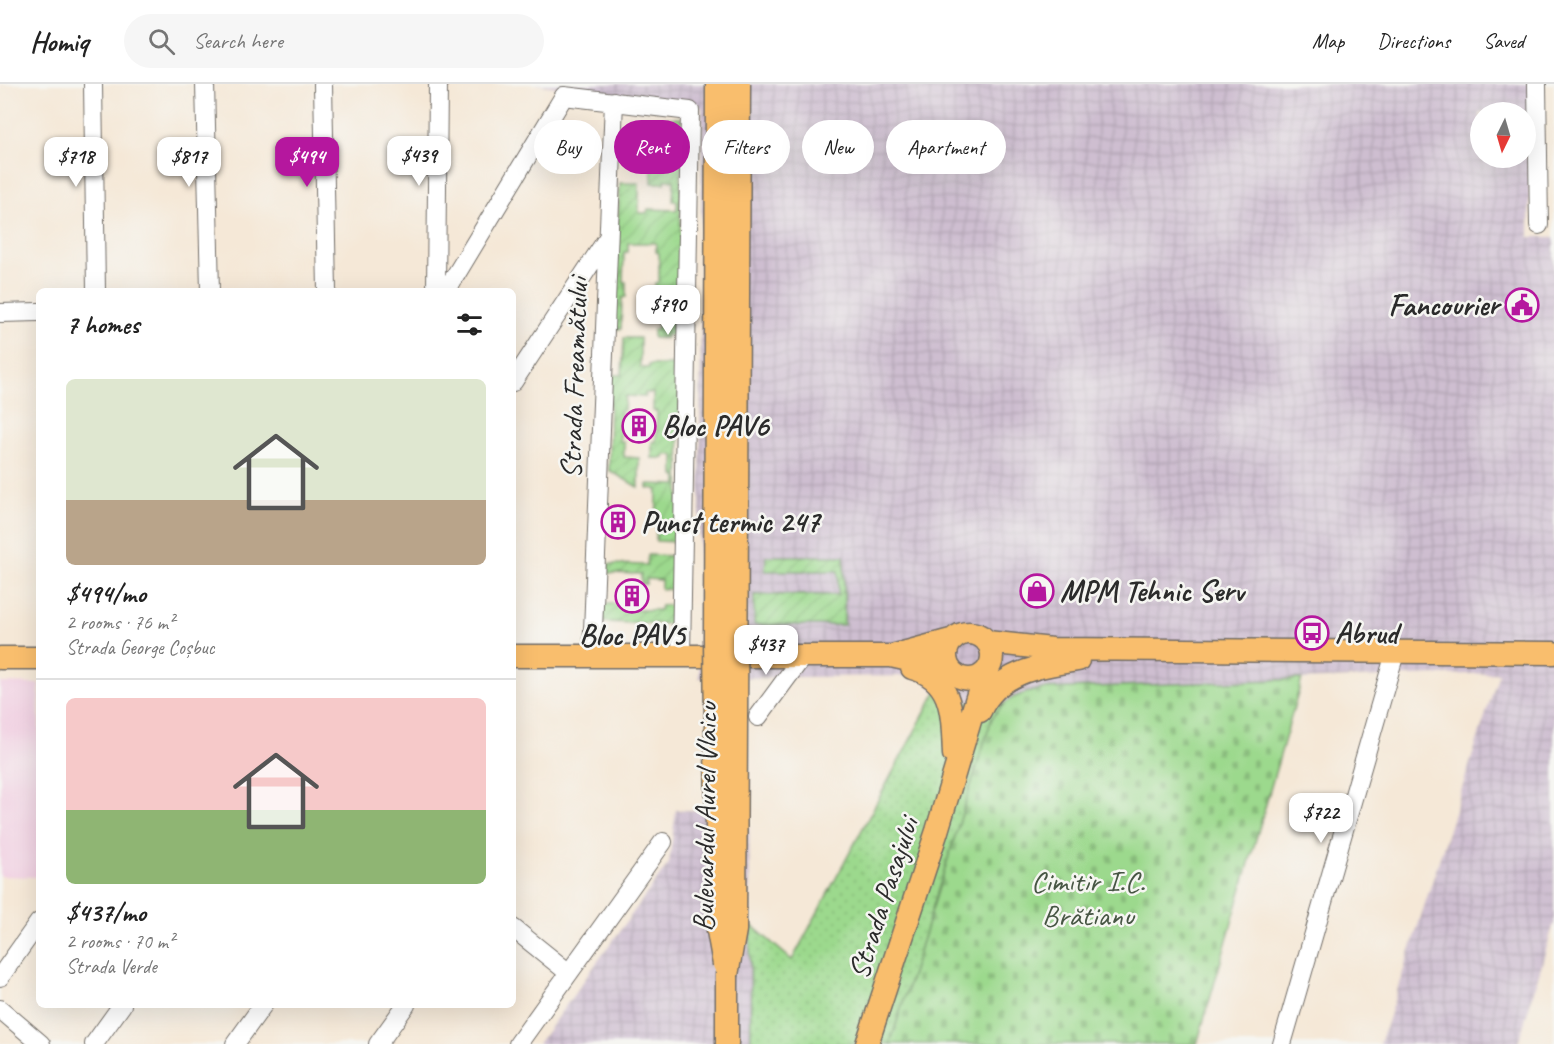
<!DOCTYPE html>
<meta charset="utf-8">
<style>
body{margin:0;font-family:Caveat,sans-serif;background:#f6f6f6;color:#222;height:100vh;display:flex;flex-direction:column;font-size:22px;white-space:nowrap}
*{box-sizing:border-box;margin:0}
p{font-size:20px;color:#767676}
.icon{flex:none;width:33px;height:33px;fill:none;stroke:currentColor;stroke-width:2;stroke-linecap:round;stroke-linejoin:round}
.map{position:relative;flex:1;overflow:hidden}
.drawer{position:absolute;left:36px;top:204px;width:480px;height:720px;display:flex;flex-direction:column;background:#fff;border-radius:9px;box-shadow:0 6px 24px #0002}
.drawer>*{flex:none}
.hud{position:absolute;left:534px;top:36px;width:570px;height:54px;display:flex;gap:12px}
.needle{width:39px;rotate:185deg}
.fabs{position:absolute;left:1470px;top:18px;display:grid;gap:12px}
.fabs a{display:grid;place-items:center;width:66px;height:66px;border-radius:50%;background:#fff;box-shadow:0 6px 24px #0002;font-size:30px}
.price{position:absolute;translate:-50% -51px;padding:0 14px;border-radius:12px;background:#fff;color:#222;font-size:20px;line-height:39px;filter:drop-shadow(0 2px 3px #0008)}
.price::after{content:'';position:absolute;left:50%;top:36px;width:18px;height:14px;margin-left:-9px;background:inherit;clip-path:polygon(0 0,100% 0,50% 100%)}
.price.active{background:#b5179e;color:#fff}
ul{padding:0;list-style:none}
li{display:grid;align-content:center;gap:12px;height:318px;padding:0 30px}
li+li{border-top:2px solid #e0e0e0}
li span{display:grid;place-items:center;height:186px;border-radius:9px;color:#555}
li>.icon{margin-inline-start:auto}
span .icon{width:108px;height:108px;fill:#fffc;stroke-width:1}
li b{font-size:26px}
h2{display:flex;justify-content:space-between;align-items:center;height:72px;padding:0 30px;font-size:26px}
.tag{padding:0 21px;border-radius:27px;background:#fff;box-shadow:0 6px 24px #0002;font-size:21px;line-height:54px}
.tag.active{background:#b5179e;color:#fff}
header{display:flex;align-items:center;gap:36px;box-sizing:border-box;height:84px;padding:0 30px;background:#fff;border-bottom:2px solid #e0e0e0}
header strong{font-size:28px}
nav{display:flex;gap:33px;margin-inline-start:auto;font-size:21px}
.search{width:420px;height:54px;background:#f6f6f6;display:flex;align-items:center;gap:15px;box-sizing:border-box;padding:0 21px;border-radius:33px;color:#767676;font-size:22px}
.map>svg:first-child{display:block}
</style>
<header>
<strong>Homiq</strong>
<div class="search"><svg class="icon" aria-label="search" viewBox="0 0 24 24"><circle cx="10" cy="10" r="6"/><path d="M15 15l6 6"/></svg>Search here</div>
<nav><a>Map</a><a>Directions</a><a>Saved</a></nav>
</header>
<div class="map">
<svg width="1554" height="960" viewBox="0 0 1554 960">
<defs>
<pattern id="industrial-grid" width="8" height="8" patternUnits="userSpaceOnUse" patternTransform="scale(1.5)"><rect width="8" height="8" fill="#cebed0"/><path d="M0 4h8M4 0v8" fill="none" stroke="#b1a3b3"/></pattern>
<pattern id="grass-dots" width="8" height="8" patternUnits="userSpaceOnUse" patternTransform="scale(1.5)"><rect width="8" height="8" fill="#9cd98d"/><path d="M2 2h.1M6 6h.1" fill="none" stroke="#87ba7a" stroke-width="1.8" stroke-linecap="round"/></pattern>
<pattern id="cemetery-stones" width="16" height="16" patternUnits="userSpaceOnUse" patternTransform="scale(1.5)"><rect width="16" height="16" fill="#9cd98d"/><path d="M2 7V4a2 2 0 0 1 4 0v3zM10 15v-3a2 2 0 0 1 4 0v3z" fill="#87ba7a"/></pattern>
<pattern id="garden-furrows" width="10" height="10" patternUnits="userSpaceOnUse" patternTransform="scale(1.5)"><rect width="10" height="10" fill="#9cd98d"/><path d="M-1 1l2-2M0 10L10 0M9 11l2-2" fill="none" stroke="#87ba7a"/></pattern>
</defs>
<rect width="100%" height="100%" fill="#f6f6f2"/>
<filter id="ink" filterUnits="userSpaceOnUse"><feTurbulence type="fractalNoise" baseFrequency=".0167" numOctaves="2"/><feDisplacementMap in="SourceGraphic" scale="12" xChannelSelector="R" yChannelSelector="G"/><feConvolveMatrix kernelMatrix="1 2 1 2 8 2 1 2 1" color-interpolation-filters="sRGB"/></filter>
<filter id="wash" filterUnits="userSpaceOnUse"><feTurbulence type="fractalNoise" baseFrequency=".008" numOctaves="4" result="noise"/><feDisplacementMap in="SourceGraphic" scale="24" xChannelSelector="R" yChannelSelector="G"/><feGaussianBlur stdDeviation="1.35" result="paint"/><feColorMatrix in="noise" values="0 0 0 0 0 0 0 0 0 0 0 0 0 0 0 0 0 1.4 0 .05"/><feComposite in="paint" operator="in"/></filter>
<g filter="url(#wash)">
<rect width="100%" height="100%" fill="#f5e8d7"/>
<!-- built -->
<path fill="#f1d0e2" d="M0,599L39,600V793L0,792Z"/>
<!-- industrial -->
<path fill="url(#industrial-grid)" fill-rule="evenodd" d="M535,0H1530L1529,153H1554V839L1518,960H1380L1499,589L1042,605L1017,611L1003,619L944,618L921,592L699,594L702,23ZM1480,28H1526V74H1480Z
M676,726L749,727L751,960H538L669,779Z"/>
<!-- grass -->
<path fill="url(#grass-dots)" stroke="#64825c" stroke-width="1.5" d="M937,606L944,618L1003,619L992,634L890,960H751L750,840L792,876Z"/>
<!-- cemetery -->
<path fill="url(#cemetery-stones)" stroke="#64825c" stroke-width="1.5" d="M1302,595L1197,960H890L992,634C1008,612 1017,611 1042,605Z"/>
<!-- garden -->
<path fill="url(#garden-furrows)" stroke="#64825c" stroke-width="1.5" d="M653,34H681L679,458L656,457L657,405L648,404V400L677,401V392H674V371H665V374H652V358H656L657,327H653V309H645V313L625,312L624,326L621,327L620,357L624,358V373L639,374V404L609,386L610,291H622L624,254H640V284H649V281H678L679,272H675V251H666V254H653V245H657L658,214H655V199L659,198V169L656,168V159H628V168H624L623,198H626V213L622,214L621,245H612L620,99H639V129H647L648,125L677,126V117H673L674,96H665V99H652V83H656L657,52H653Z
M648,471L678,472L677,506L661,505V496L647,495L646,500H641V490L608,489V480L647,481Z
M766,472H844V541H754V511H838V487H765Z
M603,520H623L624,526H660L661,521L676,522L675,540L602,538Z"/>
</g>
<g filter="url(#ink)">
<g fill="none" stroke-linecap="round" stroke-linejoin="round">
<!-- minor casing -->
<g stroke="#726d67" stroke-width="20">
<path id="minor" d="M93,0L96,207
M205,0L210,207
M323,0L327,207
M1537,0L1539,141
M436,207L438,0
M446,207L564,12L690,27L681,572
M0,229L39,228
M513,298L607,155
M592,572L614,17
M758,633L803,572
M513,844L569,889
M0,893L39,838
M0,925L41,960
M94,960L122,921
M235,960L263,921
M378,960L406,921
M518,960L663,758
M1282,960L1395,569"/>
</g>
<!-- major casing -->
<g stroke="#726d67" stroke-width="25">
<path id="major" d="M946 572a23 23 0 1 1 46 0a23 23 0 1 1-46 0Z
M987,558L1052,565L1554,569
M895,571L954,555
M513,572H891L949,585
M0,574H39
M912,584C955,595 952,634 954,670
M980,627C997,588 1039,582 1078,576
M727,891V960
M867,960L937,747L984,590"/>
</g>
<!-- minor -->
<use href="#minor" stroke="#fff" stroke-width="18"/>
<!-- major -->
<use href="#major" stroke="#f9be6d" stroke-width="22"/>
<!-- major-bridge casing -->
<g stroke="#726d67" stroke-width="25" stroke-linecap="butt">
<path id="major-bridge" d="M717,0L715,554L718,847L724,880
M727,891L735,846L739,0"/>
</g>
<!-- major-bridge -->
<use href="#major-bridge" stroke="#f9be6d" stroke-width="22"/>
</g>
</g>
<!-- icons -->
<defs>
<g id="civic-ring" transform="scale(1.725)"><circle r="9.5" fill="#f6f6f2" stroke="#b5179e" stroke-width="1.5"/><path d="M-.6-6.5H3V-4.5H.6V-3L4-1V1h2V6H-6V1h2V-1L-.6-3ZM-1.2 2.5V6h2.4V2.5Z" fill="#b5179e"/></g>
<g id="building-ring" transform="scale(1.725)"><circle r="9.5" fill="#f6f6f2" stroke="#b5179e" stroke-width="1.5"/><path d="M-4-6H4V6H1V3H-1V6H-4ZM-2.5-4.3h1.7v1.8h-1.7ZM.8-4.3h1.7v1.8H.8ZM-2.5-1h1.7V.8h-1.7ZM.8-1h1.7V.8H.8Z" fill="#b5179e"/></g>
<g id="shop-ring" transform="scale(1.725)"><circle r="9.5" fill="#f6f6f2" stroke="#b5179e" stroke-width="1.5"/><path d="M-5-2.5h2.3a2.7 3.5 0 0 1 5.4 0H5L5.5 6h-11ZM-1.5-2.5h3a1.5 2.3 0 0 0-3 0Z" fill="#b5179e"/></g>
<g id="bus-ring" transform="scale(1.725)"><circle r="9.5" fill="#f6f6f2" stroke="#b5179e" stroke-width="1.5"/><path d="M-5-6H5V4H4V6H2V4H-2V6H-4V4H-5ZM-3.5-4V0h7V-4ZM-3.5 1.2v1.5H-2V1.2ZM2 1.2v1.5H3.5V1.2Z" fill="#b5179e"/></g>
</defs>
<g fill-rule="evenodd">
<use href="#civic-ring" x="1522" y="221"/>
<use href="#building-ring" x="639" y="342"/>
<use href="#building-ring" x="618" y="438"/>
<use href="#shop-ring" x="1037" y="507"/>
<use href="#building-ring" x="632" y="512"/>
<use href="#bus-ring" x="1312" y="549"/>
</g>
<g text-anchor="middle" stroke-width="5" stroke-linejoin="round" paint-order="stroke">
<!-- poi labels -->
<g font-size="30" font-weight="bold" fill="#2b2b2b" stroke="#f6f6f2" text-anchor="start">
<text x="1499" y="231" text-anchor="end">Fancourier</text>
<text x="662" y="352">Bloc PAV6</text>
<text x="641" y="448">Punct termic 247</text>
<text x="1060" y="517">MPM Tehnic Serv</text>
<text x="1335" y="559">Abrud</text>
<text x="632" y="561" text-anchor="middle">Bloc PAV5</text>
</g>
<!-- street labels -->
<g font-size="30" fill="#2b2b2b" stroke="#f6f6f2">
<text transform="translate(574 294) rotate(-88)" y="10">Strada Freamătului</text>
<text transform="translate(705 733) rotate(-89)" y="10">Bulevardul Aurel Vlaicu</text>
<text transform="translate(883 814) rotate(-72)" y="10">Strada Pasajului</text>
</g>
<!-- park labels -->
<g font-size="30" fill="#475644" stroke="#f6f6f2">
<text x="1088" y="807">Cimitir I.C.<tspan x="1088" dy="34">Brătianu</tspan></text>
</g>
</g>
</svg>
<div class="fabs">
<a><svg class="needle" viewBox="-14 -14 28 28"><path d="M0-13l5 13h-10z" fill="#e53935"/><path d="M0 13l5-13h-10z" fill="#767676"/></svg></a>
</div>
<b class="price" style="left:419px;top:103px">$439</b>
<b class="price" style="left:76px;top:104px">$718</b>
<b class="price" style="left:189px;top:104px">$817</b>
<b class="price active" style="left:307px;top:104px">$494</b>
<b class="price" style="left:668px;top:252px">$790</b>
<b class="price" style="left:766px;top:592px">$437</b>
<b class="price" style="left:1321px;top:760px">$722</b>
<div class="hud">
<a class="tag">Buy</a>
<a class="tag active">Rent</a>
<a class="tag">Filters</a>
<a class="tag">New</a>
<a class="tag">Apartment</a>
</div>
<section class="drawer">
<h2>7 homes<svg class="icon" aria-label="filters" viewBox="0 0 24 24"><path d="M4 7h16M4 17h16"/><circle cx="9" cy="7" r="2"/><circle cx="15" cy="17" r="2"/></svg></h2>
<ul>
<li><span style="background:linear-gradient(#dfe7d0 65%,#b9a48a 0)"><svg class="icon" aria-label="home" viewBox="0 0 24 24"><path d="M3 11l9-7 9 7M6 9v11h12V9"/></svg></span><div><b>$494/mo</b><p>2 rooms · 76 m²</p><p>Strada George Coșbuc</p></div></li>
<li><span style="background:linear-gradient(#f6c9c9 60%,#8fb573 0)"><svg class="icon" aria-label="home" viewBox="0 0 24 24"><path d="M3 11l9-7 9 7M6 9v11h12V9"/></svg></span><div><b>$437/mo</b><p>2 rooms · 70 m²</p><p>Strada Verde</p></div></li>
</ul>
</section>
</div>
